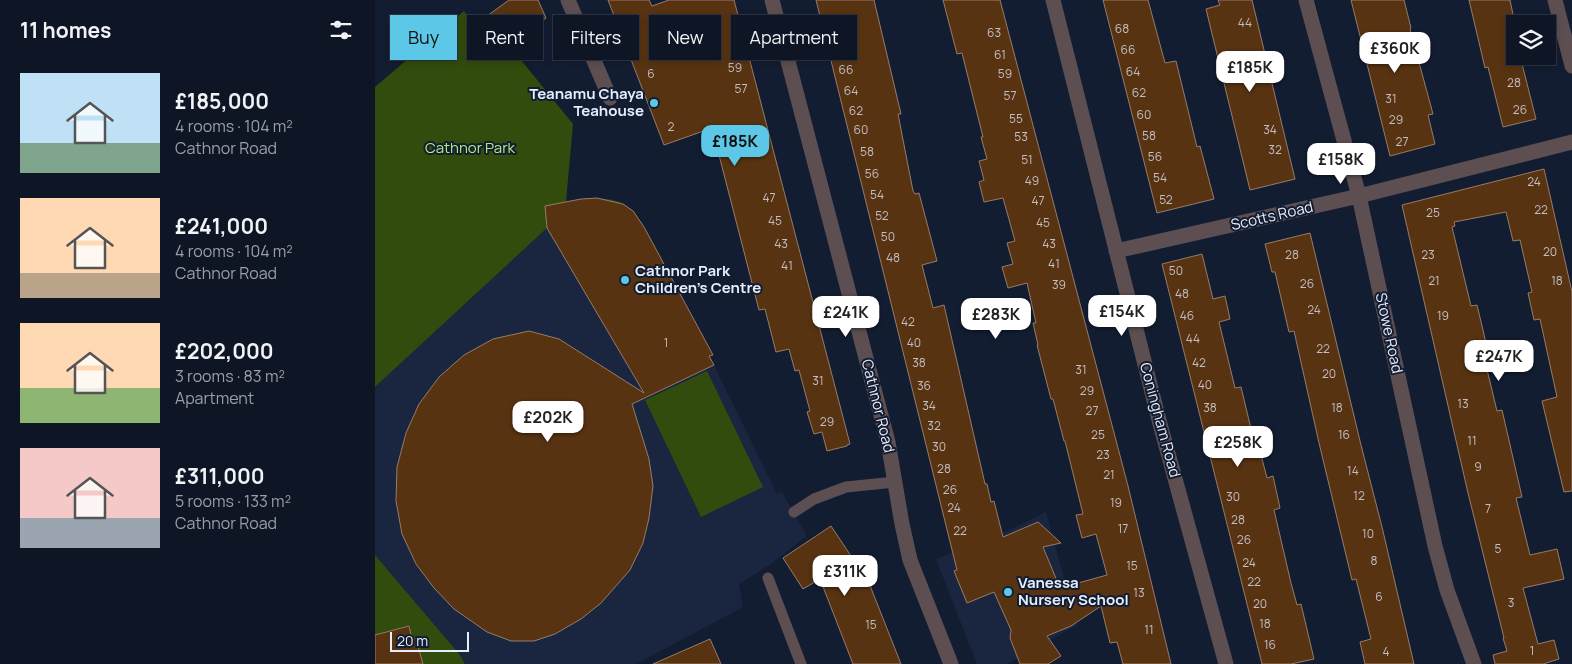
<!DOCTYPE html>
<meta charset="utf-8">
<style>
body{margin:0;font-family:Manrope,sans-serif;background:#1c2332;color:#f1f3f6;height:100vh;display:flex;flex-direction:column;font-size:19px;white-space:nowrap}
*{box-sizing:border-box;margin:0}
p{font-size:16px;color:#9b9fa7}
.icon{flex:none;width:28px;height:28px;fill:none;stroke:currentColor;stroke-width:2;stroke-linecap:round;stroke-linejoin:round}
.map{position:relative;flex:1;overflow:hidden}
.panel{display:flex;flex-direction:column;background:#0e1626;width:375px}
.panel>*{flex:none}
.hud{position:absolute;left:15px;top:15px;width:475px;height:45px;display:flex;gap:10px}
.controls{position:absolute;left:1131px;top:15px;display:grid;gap:10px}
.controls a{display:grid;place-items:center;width:50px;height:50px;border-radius:0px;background:#0e1626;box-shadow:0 2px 8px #0003,0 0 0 1px #2e3543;font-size:25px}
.scale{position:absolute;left:15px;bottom:12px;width:79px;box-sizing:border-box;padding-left:5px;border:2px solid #e6edfc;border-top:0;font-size:14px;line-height:18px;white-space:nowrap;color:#e6edfc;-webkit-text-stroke:4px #131d32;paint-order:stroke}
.price{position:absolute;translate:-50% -42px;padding:0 11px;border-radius:10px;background:#fff;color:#222;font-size:16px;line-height:32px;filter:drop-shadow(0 1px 2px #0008)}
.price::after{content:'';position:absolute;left:50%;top:30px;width:15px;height:11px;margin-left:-8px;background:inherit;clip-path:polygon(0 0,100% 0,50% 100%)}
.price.active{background:#5cc7e7;color:#111}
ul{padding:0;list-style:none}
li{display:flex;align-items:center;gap:15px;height:125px;padding:0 20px}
li span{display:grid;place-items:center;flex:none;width:140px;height:100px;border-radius:0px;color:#555}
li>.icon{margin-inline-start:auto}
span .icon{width:60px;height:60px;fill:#fffc;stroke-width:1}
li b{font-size:21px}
h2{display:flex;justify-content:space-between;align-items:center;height:60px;padding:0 20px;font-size:21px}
.chip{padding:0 18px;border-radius:0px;background:#0e1626;box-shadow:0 2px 8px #0003,0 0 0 1px #2e3543;font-size:18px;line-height:45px}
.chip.active{background:#5cc7e7;color:#111}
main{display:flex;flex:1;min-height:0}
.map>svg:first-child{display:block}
</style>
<main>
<section class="panel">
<h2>11 homes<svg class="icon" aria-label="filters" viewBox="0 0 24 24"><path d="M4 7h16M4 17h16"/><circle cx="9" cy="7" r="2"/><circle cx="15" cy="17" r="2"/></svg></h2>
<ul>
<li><span style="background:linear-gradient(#bfe0f5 70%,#7fa58c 0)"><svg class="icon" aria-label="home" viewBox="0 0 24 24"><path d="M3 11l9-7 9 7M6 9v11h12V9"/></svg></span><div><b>£185,000</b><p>4 rooms · 104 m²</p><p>Cathnor Road</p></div></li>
<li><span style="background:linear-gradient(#ffd9b3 75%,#b9a48a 0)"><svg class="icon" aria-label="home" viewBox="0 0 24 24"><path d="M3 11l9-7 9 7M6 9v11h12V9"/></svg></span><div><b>£241,000</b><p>4 rooms · 104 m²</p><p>Cathnor Road</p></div></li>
<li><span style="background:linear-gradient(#ffd9b3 65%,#8fb573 0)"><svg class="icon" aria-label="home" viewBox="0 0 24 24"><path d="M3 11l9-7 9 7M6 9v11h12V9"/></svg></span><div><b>£202,000</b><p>3 rooms · 83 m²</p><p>Apartment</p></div></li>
<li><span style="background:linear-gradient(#f6c9c9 70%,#9aa5b1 0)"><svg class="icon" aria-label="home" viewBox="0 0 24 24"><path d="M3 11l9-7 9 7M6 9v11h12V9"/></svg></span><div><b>£311,000</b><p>5 rooms · 133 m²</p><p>Cathnor Road</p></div></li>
</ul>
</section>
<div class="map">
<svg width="1197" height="664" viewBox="0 0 1197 664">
<rect width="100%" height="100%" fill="#131d32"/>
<!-- built -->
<path fill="#1a2540" d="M172,228L271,397L339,365L402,494L407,492L432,536L393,566L364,584L368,607L261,664H90L85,655L0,556V387Z
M671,512L702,625L632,664H602L561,559L626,534Z"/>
<!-- green -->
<path fill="#314c0d" d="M89,11L116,48L129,39L198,124L191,202C212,198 240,194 257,210C262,214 265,222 269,227L245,309L225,319L172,228L0,387V87Z
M332,371L388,487L326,517L270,400Z
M0,555L85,655L90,664H48L41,639H37L34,626L0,635Z"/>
<!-- building -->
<path fill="#583312" stroke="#967c68" d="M134,0H163L171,18L134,45L112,16Z
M233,0H274L277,6L294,0H359L475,444L472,445V446L452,451L447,432L439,434L432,412L435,411L424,370L420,371L414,349L401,352L390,309L384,310L337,128L289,145Z
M441,0H499L526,114H523L538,191L540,194L544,193L562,261L547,265L558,308L569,305L610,484H612L616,502L619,501L628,537L663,522L686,543L668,547L685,588L732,575L721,534L707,538L701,515L708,514L690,441H689L678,399H676L662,345H663L658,323H661L652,283L633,288L627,267L638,264L632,243L640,241L628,198L609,202L604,182L609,180L604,161L612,159L606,137H608L587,53L582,54L568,0H625L753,486L796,664H748L742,642L735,643L726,606L696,626L672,636L686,656L673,664H645L635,638L636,630L619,592L592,603L579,571L582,570Z
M728,0H773L790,63L801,61L822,147L825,146L839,199L782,213Z
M843,0H877L920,179L875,190L831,9L845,5Z
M976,0H1029L1036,28L1035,29L1058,114L1053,115L1060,144L1015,156Z
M1094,0H1135L1140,24V56H1147L1148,60H1146L1161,119L1128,127L1113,67L1110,68Z
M1169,169L1197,292V491L1189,492L1167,401L1182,397L1165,319L1159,320L1153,293L1157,292L1145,240L1138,241L1131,212L1079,222L1080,226L1077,227L1096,306L1102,305L1108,330L1112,348L1107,349L1122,411L1127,410L1147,497L1141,498L1155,555L1182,549L1189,579L1148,588L1163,644L1179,640L1184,659L1168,664H1120L1118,655L1132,651L1128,638H1129L1093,493L1027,205Z
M222,198L248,204L258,211L269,227L338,355L334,356L339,365L257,404L274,459L278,486L274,518L268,543L255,570L226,603L206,619L180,634L159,641H136L112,632L79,609L59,588L41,564L27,534L21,501L22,467L31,433L44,404L64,377L89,355L118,339L154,331L184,339L269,393L172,228L170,206L206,199Z
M935,233L986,445L1007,527L1039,664H990L985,642L996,639L981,579L977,580L944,443L919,331L914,332L900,272H897L890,244Z
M827,254L838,299L850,296L855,319L844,322L860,388L866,387L877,433L880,432L892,478L898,476L905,508L899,510L916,583L922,605L926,604L939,659L916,664H887L787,264Z
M456,526L494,583L526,664H478L445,579L428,589L408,558Z
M34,626L37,639H41L48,664H0V635Z
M335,639L346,664H278Z"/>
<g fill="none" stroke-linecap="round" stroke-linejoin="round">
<!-- service -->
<path stroke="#5d4f51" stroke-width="11" d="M419,512L439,499L471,487L520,482
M393,578L426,664"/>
<!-- minor -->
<path stroke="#5d4f51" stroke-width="15" d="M193,0L235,98
M397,0L513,442L527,524L535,560L576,664
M678,0L785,424L851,664
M931,0L984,196L1060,546L1072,590L1099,664
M1180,0L1197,66
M741,251L984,196L1197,142"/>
</g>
<!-- markers -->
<g fill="#5cc7e7" stroke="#131d32" stroke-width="2">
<circle cx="279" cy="103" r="5"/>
<circle cx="250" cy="280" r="5"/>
<circle cx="633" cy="592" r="5"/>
</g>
<g text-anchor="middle" stroke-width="4" stroke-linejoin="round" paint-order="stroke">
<!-- number labels -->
<g font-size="12" fill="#c2bec2">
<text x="870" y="27">44</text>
<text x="747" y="33">68</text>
<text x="619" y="37">63</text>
<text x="753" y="54">66</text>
<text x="625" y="59">61</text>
<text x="360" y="72">59</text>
<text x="471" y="74">66</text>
<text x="758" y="76">64</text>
<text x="276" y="78">6</text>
<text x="630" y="78">59</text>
<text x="1139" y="87">28</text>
<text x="366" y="93">57</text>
<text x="476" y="95">64</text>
<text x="764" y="97">62</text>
<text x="635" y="100">57</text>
<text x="1016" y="103">31</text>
<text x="1145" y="114">26</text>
<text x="481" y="115">62</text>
<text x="769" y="119">60</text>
<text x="641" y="123">55</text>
<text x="1021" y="124">29</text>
<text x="296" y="131">2</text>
<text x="486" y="134">60</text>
<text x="895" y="134">34</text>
<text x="774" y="140">58</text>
<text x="646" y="141">53</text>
<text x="1027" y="146">27</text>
<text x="900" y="154">32</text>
<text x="492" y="156">58</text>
<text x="780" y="161">56</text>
<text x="652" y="164">51</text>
<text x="497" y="178">56</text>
<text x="785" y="182">54</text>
<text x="657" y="185">49</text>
<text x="1159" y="186">24</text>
<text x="502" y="199">54</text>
<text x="394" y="202">47</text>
<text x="791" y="204">52</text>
<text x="663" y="205">47</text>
<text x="1166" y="214">22</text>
<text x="1058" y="217">25</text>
<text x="507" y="220">52</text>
<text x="400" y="225">45</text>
<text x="668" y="227">45</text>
<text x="513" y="241">50</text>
<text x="406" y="248">43</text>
<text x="674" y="248">43</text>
<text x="1175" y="256">20</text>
<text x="917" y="259">28</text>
<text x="1053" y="259">23</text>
<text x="518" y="262">48</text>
<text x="679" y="268">41</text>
<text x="412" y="270">41</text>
<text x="801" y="275">50</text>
<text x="1059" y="285">21</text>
<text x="1182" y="285">18</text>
<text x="932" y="288">26</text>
<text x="684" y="289">39</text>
<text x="807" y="298">48</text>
<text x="939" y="314">24</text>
<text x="812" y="320">46</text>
<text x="1068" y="320">19</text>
<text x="533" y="326">42</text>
<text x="818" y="343">44</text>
<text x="291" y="347">1</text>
<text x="539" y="347">40</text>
<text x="948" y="353">22</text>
<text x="544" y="367">38</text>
<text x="824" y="367">42</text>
<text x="706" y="374">31</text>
<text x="954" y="378">20</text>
<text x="443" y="385">31</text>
<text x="830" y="389">40</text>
<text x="549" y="390">36</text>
<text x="712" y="395">29</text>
<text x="1088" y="408">13</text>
<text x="554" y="410">34</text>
<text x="835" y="412">38</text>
<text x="962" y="412">18</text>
<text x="717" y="415">27</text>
<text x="452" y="426">29</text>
<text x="559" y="430">32</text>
<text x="723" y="439">25</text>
<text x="969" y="439">16</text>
<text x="1097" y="445">11</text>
<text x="564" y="451">30</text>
<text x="728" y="459">23</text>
<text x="1103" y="471">9</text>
<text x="569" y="473">28</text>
<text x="978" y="475">14</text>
<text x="734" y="479">21</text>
<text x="575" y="494">26</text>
<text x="984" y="500">12</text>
<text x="858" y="501">30</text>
<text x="741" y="507">19</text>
<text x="579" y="512">24</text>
<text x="1113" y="513">7</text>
<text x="863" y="524">28</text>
<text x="748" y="533">17</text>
<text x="585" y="535">22</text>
<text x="993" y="538">10</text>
<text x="869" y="544">26</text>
<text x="1123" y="553">5</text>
<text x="999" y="565">8</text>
<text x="874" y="567">24</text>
<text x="757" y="570">15</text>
<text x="879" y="586">22</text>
<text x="764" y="597">13</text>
<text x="1004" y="601">6</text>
<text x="1136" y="607">3</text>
<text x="885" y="608">20</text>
<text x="890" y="628">18</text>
<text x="496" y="629">15</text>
<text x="774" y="634">11</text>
<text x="895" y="649">16</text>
<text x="1157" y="655">1</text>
<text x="1011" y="656">4</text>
</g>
<!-- poi labels -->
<g font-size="15" font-weight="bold" fill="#e6edfc" stroke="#131d32" text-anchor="start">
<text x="269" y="99" text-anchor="end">Teanamu Chaya<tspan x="269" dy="17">Teahouse</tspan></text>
<text x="260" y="276">Cathnor Park<tspan x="260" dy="17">Children's Centre</tspan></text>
<text x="643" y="588">Vanessa<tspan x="643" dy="17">Nursery School</tspan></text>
</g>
<!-- park labels -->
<g font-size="15" fill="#b5ea7e" stroke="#131d32">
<text x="95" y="153">Cathnor Park</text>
</g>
<!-- street labels -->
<g font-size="15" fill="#e6edfc" stroke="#131d32">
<text transform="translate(897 216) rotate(-13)" y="5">Scotts Road</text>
<text transform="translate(1014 333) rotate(78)" y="5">Stowe Road</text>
<text transform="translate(503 406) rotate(76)" y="5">Cathnor Road</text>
<text transform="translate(785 420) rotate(75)" y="5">Coningham Road</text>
</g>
</g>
</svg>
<div class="controls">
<a><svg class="icon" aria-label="layers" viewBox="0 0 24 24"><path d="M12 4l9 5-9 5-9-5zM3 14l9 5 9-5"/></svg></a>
</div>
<div class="scale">20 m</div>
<b class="price" style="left:1020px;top:74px">£360K</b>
<b class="price" style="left:875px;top:93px">£185K</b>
<b class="price active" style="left:360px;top:167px">£185K</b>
<b class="price" style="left:966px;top:185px">£158K</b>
<b class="price" style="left:747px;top:337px">£154K</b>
<b class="price" style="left:471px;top:338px">£241K</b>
<b class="price" style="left:621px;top:340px">£283K</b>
<b class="price" style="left:1124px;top:382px">£247K</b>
<b class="price" style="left:173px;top:443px">£202K</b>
<b class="price" style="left:863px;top:468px">£258K</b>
<b class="price" style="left:470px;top:597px">£311K</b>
<div class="hud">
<a class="chip active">Buy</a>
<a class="chip">Rent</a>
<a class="chip">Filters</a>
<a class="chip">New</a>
<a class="chip">Apartment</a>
</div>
</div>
</main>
